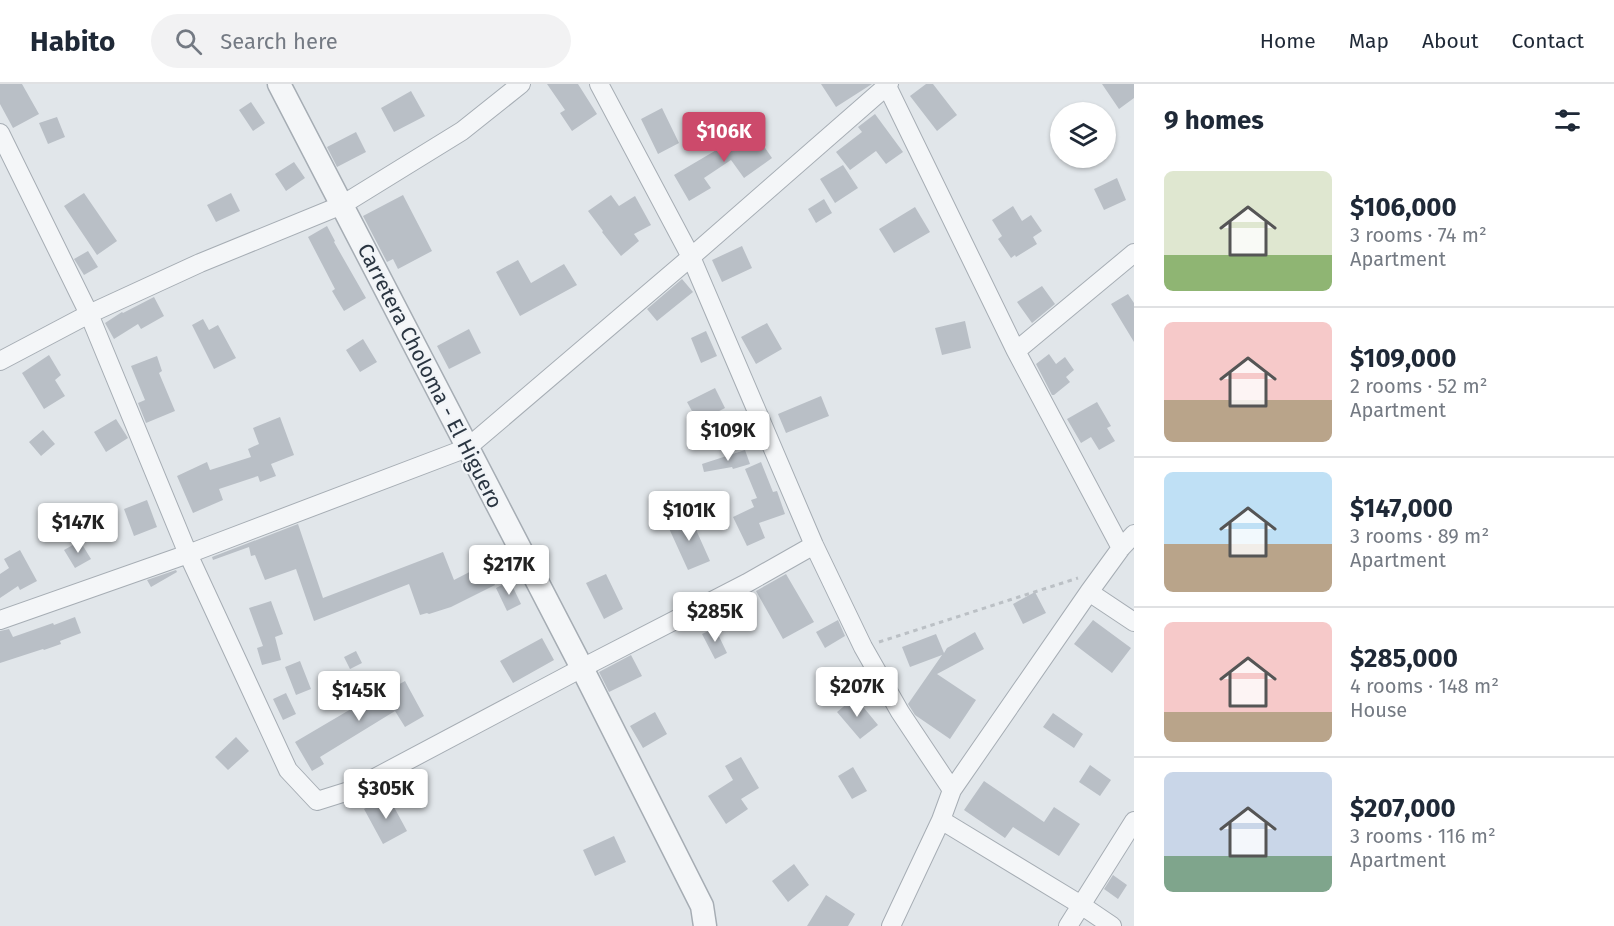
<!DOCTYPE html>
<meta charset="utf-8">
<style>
body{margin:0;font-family:"Fira Sans",sans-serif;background:#f2f2f3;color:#1f2937;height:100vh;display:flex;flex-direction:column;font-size:22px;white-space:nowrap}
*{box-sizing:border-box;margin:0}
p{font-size:20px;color:#747a83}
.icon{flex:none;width:33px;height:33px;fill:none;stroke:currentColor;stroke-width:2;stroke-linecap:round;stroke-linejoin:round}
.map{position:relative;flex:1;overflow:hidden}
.side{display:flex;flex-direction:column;background:#fff;width:480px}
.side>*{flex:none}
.buttons{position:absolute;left:1050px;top:18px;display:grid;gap:12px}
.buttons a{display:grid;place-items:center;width:66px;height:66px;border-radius:50%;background:#fff;box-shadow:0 2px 4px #0004;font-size:30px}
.price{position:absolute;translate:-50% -51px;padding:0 14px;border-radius:6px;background:#fff;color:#222;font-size:20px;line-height:39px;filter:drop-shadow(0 2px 3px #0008)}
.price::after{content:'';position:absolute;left:50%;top:36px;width:18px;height:14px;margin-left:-9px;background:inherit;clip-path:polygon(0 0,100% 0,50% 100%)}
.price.current{background:#cc4a6b;color:#fff}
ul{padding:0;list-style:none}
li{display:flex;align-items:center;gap:18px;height:150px;padding:0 30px}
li+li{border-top:2px solid #e0e1e3}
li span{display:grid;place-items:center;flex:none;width:168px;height:120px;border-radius:9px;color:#555}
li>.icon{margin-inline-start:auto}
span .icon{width:72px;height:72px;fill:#fffc;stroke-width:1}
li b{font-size:26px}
h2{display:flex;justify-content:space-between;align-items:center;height:72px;padding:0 30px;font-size:26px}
header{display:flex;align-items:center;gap:36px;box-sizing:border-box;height:84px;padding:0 30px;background:#fff;border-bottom:2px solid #e0e1e3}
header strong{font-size:28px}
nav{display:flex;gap:33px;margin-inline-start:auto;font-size:21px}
.search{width:420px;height:54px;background:#f2f2f3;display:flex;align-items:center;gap:15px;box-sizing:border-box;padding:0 21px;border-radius:33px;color:#747a83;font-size:22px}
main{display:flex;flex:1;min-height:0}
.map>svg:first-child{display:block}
</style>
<header>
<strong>Habito</strong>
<div class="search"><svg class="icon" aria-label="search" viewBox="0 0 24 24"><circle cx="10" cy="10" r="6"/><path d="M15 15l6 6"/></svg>Search here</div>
<nav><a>Home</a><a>Map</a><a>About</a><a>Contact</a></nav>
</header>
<main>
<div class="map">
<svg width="1134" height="842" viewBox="0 0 1134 842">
<rect width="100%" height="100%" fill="#e1e6ea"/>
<!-- building -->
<path fill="#b9bfc6" d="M0,0H22L39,30L13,44L0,20Z
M547,0H578L597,30L572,47L560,29L565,26Z
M821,0H872L836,23Z
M926,0H933L957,31L937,47L910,12Z
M1102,0H1134V14L1119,25Z
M411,7L425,32L394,48L381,24Z
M251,18L265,39L253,47L239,26Z
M662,24L679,59L658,70L641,35Z
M875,30L903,68L886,80L876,67L850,86L836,68L862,48L858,43Z
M57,33L65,53L48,60L39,39Z
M752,45L772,74L744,94L731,76L704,94L711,104L689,117L674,91Z
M356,48L366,68L337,83L327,63Z
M294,78L305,94L286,107L275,90Z
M843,81L858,104L835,119L820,95Z
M1117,94L1126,116L1104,126L1094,105Z
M84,109L117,157L97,171L64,122Z
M231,109L240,127L216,138L207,121Z
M403,111L432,167L398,185L393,175L387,178L363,132Z
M611,111L619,122L635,112L651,141L634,150L639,157L621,172L602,148L603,147L588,127Z
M824,115L832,129L816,139L808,125Z
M1013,122L1022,137L1031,131L1042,147L1033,153L1037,160L1016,173L1015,171L1011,174L998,155L1002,152L992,136Z
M915,123L930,148L894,169L879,145Z
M327,142L335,157L334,158L366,214L344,227L332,207L335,205L308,153Z
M742,162L752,184L722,198L712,176Z
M88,167L98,183L84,191L74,175Z
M518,176L531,199L564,180L577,201L520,232L496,188Z
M682,195L693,208L657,237L647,225Z
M1042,202L1055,220L1032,239L1017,218Z
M1128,210L1134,219V258L1111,220Z
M154,213L164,232L141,245L138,240L114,255L105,239L122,228L123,229Z
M203,235L209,246L218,241L236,274L214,285L192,241Z
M965,237L971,264L942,271L935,244Z
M767,239L782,265L756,280L741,253Z
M469,245L481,269L449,285L437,262Z
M706,247L717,272L701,279L691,254Z
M363,255L377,278L360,288L346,266Z
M1049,270L1056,280L1065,273L1074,286L1066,293L1070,298L1054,311H1052L1036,280Z
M49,271L61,291L55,296L65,312L44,325L22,289Z
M157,272L162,287L159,289L175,327L146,339L138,319L145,316L131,282Z
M715,304L725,324L698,338L687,318Z
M821,312L829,332L786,349L778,330Z
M1097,318L1111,342L1107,344L1115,357L1099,366L1091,353L1081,359L1067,335Z
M742,327L750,343L736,351L728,335Z
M280,333L294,371L271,380L276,392L260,398L258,392L219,405L223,416L193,429L177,392L207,378L210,386L251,373L248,365L259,360L253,344Z
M116,335L128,354L106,368L94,348Z
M43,346L55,360L41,372L29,358Z
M745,366L750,380L733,385L732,383L704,388L702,380Z
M761,378L773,408L777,407L785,430L759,439L765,454L747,462L733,433L754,423L751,416L757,414L745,385Z
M147,416L157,443L134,452L124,425Z
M689,430L710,477L688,486L667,440Z
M298,440L323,514L443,468L454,496L485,480L495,501L451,523L429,530L427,529L420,531L409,500L314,537L296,485L265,496L255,471L251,472L249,463L213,476L212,473Z
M80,457L91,475L75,484L64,466Z
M20,466L37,497L20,506L18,502L0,514V490L9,484L4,475Z
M176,486L177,488L151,503L147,496Z
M606,490L623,525L604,535L586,499Z
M786,490L814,538L783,555L756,507Z
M510,497L521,520L507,527L496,504Z
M1035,508L1046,529L1023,540L1013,520Z
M271,517L283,550L275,553L281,576L262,581L257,564L263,562L249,524Z
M75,533L81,549L60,557L61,560L44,566L43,565L0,579V547L9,545L13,553L53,539L54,541Z
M838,536L845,552L825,564L816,548Z
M1093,536L1131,564L1112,589L1074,560Z
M715,544L727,569L715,575L702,550Z
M975,548L984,565L937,590L976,616L950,655L915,631L908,620L942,571L910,583L902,563L936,550L944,569L947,564Z
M542,554L554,576L513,599L500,577Z
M356,567L362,579L350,585L344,573Z
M631,571L642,592L609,608L599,588Z
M300,577L311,605L296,611L285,583Z
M405,597L424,632L405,643L395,627L320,673L324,680L312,687L295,658L368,615L367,612L381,606L383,609Z
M286,609L296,630L283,636L273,615Z
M855,613L878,641L860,655L837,628Z
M655,628L667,650L643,664L630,642Z
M1053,629L1083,650L1074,664L1043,643Z
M236,653L249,667L228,686L215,673Z
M741,673L759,704L741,715L748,725L726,740L708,712L733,696L725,682Z
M1090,681L1111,696L1100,712L1079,698Z
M853,683L867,707L852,715L838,692Z
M984,697L1044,738L1054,723L1080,740L1059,772L1013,743L1005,754L964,726Z
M388,712L407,747L383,760L364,725Z
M614,752L626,778L595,792L583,766Z
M794,780L809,801L788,818L772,797Z
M1113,791L1127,801L1118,815L1104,805Z
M826,811L855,830L848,842H807Z"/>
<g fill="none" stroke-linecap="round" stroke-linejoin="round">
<!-- minor casing -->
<g stroke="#a6adb4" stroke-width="20">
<path id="minor" d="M599,0L691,173L814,461L863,563L900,628L952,706
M886,0L1016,267L1121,464
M0,49L89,230L188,470L288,686L317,717L352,706L582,584L747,499L814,461
M1016,267L1134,169
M0,277L89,230L200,179L342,121L462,47L521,0
M1089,508L1134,538
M0,536L188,470L467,364L691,173L889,0
M941,736L1081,821L1112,842
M891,842L941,736L952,706L1089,508L1121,464L1134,450
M1068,842L1134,737"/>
</g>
<!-- tertiary casing -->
<g stroke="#a6adb4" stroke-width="25">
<path id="tertiary" d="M279,0L582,584L702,822L705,842"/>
</g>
<!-- path -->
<path stroke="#bbc0c5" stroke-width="3" stroke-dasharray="4.5 4.5" stroke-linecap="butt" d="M879,558L1078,494"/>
<!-- minor -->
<use href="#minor" stroke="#f4f6f8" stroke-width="18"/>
<!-- tertiary -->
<use href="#tertiary" stroke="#f4f6f8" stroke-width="22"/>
</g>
<g text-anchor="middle" stroke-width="4.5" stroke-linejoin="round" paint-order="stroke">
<!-- street labels -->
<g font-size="21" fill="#2a3541" stroke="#f1f4f7">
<text transform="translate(430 292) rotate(63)" y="7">Carretera Choloma - El Higuero</text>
</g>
</g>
</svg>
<div class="buttons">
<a><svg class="icon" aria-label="layers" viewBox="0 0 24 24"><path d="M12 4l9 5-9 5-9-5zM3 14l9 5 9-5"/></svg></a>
</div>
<b class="price current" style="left:724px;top:79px">$106K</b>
<b class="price" style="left:728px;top:378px">$109K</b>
<b class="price" style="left:689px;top:458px">$101K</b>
<b class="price" style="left:78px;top:470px">$147K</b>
<b class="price" style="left:509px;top:512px">$217K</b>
<b class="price" style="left:715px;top:559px">$285K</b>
<b class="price" style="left:857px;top:634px">$207K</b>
<b class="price" style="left:359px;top:638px">$145K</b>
<b class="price" style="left:386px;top:736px">$305K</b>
</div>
<section class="side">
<h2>9 homes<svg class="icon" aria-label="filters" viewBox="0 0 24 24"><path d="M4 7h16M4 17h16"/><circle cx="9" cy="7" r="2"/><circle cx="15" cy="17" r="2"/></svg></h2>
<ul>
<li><span style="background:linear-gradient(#dfe7d0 70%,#8fb573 0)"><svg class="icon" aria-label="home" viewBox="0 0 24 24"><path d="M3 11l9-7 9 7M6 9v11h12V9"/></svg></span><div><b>$106,000</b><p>3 rooms · 74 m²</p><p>Apartment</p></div></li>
<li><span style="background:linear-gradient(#f6c9c9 65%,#b9a48a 0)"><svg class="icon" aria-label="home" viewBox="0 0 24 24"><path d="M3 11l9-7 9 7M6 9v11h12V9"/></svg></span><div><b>$109,000</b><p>2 rooms · 52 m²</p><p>Apartment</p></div></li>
<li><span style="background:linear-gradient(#bfe0f5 60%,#b9a48a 0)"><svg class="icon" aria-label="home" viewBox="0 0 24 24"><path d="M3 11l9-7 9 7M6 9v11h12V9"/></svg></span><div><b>$147,000</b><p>3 rooms · 89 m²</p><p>Apartment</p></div></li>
<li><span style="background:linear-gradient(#f6c9c9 75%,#b9a48a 0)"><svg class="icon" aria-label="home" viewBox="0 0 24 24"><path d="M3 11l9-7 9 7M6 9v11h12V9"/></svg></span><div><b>$285,000</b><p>4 rooms · 148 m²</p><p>House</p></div></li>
<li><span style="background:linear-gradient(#c9d6e8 70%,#7fa58c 0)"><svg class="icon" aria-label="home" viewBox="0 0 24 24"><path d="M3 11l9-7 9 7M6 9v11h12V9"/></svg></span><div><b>$207,000</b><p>3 rooms · 116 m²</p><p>Apartment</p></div></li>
</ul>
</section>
</main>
